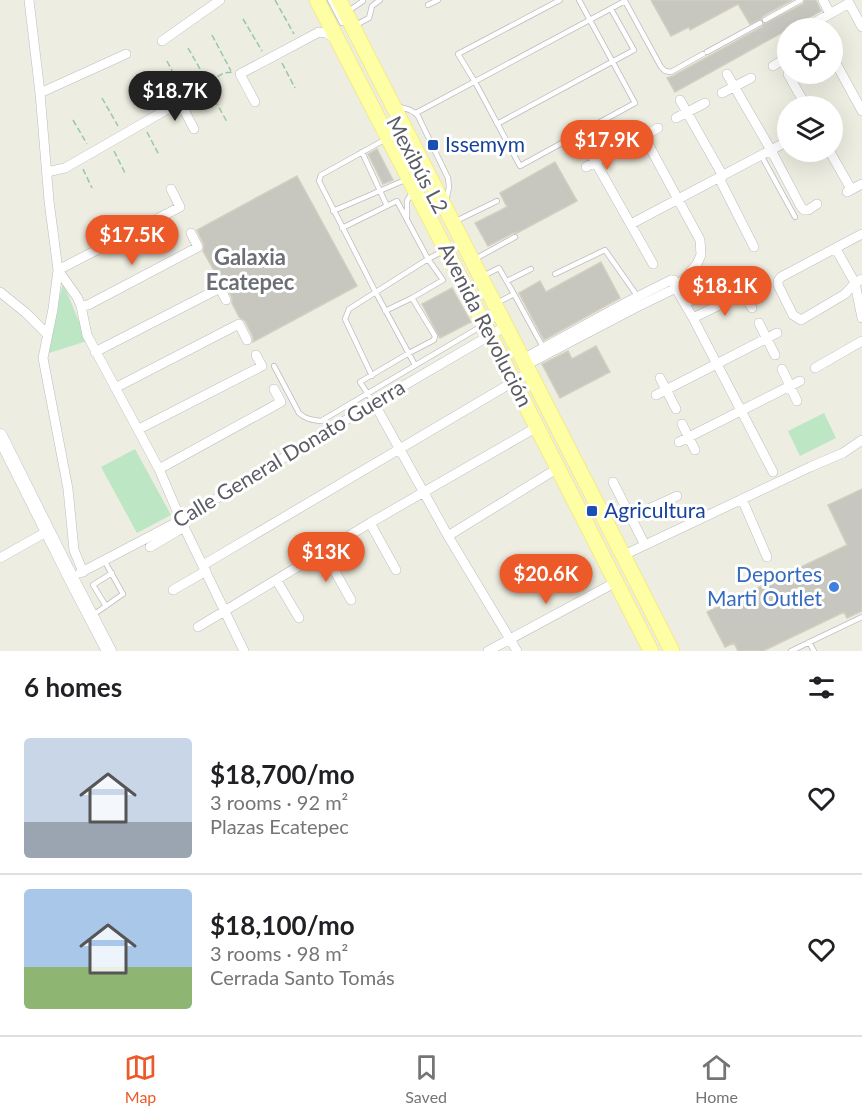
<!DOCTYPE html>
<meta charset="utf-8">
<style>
body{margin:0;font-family:Lato,sans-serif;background:#f2f2f2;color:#202124;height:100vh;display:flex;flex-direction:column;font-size:22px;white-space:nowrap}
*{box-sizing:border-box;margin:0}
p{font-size:20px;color:#757577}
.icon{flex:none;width:33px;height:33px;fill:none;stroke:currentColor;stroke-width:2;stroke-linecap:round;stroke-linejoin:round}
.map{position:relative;height:651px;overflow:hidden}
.panel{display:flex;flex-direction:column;background:#fff;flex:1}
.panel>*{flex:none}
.fabs{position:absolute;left:777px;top:18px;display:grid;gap:12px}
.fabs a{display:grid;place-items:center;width:66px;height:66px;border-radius:50%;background:#fff;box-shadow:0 6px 24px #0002;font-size:30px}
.price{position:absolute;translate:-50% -51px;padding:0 14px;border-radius:21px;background:#ec5a29;color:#fff;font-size:20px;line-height:39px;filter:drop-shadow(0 2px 3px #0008)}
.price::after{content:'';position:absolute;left:50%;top:36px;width:18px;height:14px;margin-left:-9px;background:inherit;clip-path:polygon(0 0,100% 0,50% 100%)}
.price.selected{background:#222;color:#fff}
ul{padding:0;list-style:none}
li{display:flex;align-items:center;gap:18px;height:150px;padding:0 24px}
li+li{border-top:2px solid #e0e0e0}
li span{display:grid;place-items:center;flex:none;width:168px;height:120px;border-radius:6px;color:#555}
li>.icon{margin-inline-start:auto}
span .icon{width:72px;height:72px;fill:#fffc;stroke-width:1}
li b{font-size:26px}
h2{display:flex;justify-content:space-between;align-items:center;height:72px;padding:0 24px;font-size:26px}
.menu{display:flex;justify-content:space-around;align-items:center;height:84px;border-top:2px solid #e0e0e0;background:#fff;font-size:16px;color:#757577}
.menu a{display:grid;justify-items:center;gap:3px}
.menu .selected{color:#ec5a29}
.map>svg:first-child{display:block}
</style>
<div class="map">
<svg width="862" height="651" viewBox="0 0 862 651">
<rect width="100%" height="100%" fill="#edede1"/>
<!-- green -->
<path fill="#bde6c4" d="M63,283L87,341L46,354Z
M824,413L836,438L800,456L788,431Z
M135,449L171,515L137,533L101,467Z"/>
<!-- building -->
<path fill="#c8c7bf" stroke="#d2cfc0" stroke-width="1.5" d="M651,0H792L763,16L761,19L750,24L738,4L690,30L689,27L671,36Z
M805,0H816L821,11L675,92L667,78L673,76L762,27L764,24L803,4Z
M377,149L393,180L383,184L368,154Z
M555,162L577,201L517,233H513L488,246L475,223L507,207L500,193Z
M297,176L357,286L253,342V337L245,321L239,317L232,303V298L226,285L220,281L203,251L204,245L197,230Z
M601,262L620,298L544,340L519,293L540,281L546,292Z
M452,288L471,322L440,338L422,304Z
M596,346L610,372L560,398L542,364L568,351L572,359Z
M862,489V611L847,618L844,612L763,651H738L734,643L725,647L707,612L847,545L828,505Z"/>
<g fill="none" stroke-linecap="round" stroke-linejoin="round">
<!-- lane casing -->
<g stroke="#bcbdc3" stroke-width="6">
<path id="lane" d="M330,0L342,23
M560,0L458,54L475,82L520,166L635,103L579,0
M625,1L661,67L665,71L671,72L703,54
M428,5L438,0
M347,12L363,1V0
M765,20L801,0
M354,26L369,18L372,6L380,0
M707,52L760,23
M399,107C407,109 413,110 418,116L448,178L449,187L446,202
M416,113L625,1L624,0
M497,124L634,50L611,9
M386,139L321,175L319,181L375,291L415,365
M362,152L387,206
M761,155L795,217
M333,211L405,180
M407,217V201L413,191
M456,221L497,201
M342,228L397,201L428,259L443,280L412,298L385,311
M475,259L515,237
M555,274L605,250L638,297
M483,276L499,268L514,294
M507,281L531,269
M497,303L514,294L544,349
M686,305L752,273
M274,366L299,413C305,419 312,420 321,421L497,317
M372,376L345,319L349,309L428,259L443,251
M374,403L360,382L409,353L434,340L435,336L412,298
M106,606L93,585L112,573
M93,615L123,594L104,560
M809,642L814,651
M791,651L862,617"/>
</g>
<!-- street casing -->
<g stroke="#bcbdc3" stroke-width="10">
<path id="street" d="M29,0L40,93L49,201L58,270L53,309L43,358L68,489L74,550L83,572
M823,0L830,14
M818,28L814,23L849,3L862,27
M162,41L220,0
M832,56L862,111
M773,66L788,57
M727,74L771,150L801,207L804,210H808L817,204
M788,74L806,106
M40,93L126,54
M722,93L751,78
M680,100L723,176
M255,102L240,74L319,32L326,33L335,38
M676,118L705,103
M635,141L658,128
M830,152L851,189
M592,156L653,264
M586,167L615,151
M47,172L65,168L180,102L194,129
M719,178L754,247
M171,189L180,207L58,270L77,297L81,306L87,335L159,469L184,527L244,651
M847,192L862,184
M631,224L788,141
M862,234L781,277L778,281V285L793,315L801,320L845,294L855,283L862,279
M836,249L855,283L862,318
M671,280L693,318L773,472
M0,292L26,313L47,334
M81,306L88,305L198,247L191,233
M693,318L744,293L752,308
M759,323L775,355
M95,352L220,288L226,300
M523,363V359L629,301L671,280H674
M526,365L635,308L676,288L697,264L701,255L700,240L640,129
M815,368L862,341
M782,369L797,401
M660,378L676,409
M115,388L239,324L247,340
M656,395L777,333
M374,403L448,536L517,651
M682,424L695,450
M139,429L262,366L256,355
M679,442L800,381
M159,469L281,402L274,389
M613,482L645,545
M742,499L767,557
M631,517L677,496
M370,523L396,570
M448,536L558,468
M150,547L184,527
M324,552L351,600
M624,555L810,467L843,453L862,440
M0,558L48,531
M203,565L530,372
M80,573L181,520L374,403L506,326
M277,581L299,618
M173,590L206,571
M198,627L370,523L537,427
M488,651L616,582"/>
</g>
<!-- secondary casing -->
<g stroke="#bcbec5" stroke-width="15">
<path id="secondary" d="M0,436L71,578L109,651"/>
</g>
<!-- primary casing -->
<g stroke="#f3e354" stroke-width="16">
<path id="primary" d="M317,0L517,388L651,651
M339,0L672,651"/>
</g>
<!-- path -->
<path stroke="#96c7ac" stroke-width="1.5" stroke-dasharray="6 3" stroke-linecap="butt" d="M275,0L294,34
M243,19L262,51
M212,35L231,71
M188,48L207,81
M167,61L184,94
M282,63L295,88
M134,78L150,108
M206,84L227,122
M186,94L224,73L233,72
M102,98L118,126
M73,120L87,144
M147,132L159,155
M114,151L125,173
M83,169L92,188"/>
<!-- lane -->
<use href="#lane" stroke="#fff" stroke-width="4.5"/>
<!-- street -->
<use href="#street" stroke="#fff" stroke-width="9"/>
<!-- secondary -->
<use href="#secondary" stroke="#fff" stroke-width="14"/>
<!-- primary -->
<use href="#primary" stroke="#feffa5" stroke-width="15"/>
</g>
<!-- markers -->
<g fill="#1a4fb4" stroke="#fff" stroke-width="2">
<rect x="427" y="139" width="12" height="12" rx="3"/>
<rect x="586" y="505" width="12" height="12" rx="3"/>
</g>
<circle fill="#3f7fe0" stroke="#fff" stroke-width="2" cx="834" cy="587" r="6"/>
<g text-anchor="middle" stroke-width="6" stroke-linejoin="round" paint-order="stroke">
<!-- transit labels -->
<g font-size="21" fill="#164399" stroke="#fff" text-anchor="start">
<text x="445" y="152">Issemym</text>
<text x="604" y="518">Agricultura</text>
</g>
<!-- street labels -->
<g font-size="21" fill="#5a5c63" stroke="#fff">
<text transform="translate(417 165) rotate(62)" y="7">Mexibús L2</text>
<text transform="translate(485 325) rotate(63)" y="7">Avenida Revolución</text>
<text transform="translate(289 454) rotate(-31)" y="7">Calle General Donato Guerra</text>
</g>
<!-- shop labels -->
<g font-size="21" fill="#366cbe" stroke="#fff" text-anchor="end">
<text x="822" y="582">Deportes<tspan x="822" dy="24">Marti Outlet</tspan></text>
</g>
<!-- neighbourhood labels -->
<g font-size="22" font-weight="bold" fill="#6b6e75" stroke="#fff">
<text x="250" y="265">Galaxia<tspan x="250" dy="25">Ecatepec</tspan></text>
</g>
</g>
</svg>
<div class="fabs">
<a><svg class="icon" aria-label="locate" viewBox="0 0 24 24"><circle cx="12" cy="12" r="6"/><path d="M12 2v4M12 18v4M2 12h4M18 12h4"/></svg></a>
<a><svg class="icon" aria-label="layers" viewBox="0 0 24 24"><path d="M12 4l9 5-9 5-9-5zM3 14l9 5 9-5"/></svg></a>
</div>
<b class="price selected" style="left:175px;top:122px">$18.7K</b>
<b class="price" style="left:607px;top:171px">$17.9K</b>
<b class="price" style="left:132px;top:266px">$17.5K</b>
<b class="price" style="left:725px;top:317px">$18.1K</b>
<b class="price" style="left:326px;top:583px">$13K</b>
<b class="price" style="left:546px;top:605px">$20.6K</b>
</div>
<section class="panel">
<h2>6 homes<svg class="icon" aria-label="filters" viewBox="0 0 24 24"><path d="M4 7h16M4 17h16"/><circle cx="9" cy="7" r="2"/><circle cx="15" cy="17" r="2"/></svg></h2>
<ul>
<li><span style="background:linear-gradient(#c9d6e8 70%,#9aa5b1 0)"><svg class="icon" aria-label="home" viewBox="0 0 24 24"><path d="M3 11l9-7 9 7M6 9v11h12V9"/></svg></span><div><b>$18,700/mo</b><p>3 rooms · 92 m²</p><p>Plazas Ecatepec</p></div><svg class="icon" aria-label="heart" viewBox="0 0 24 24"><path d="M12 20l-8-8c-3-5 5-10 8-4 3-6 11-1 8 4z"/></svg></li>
<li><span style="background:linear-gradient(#a9c7e8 65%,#8fb573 0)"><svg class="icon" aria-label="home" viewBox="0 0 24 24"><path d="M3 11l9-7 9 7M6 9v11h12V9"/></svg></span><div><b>$18,100/mo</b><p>3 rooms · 98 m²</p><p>Cerrada Santo Tomás</p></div><svg class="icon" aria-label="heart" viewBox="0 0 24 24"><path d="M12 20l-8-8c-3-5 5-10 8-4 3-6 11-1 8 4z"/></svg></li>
</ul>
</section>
<nav class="menu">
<a class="selected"><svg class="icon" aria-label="map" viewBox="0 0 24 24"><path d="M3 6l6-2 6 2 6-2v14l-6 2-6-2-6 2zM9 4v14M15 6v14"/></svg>Map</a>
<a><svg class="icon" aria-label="saved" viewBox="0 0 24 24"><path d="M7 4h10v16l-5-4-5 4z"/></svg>Saved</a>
<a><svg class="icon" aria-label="home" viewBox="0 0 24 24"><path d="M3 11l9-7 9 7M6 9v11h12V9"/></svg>Home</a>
</nav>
